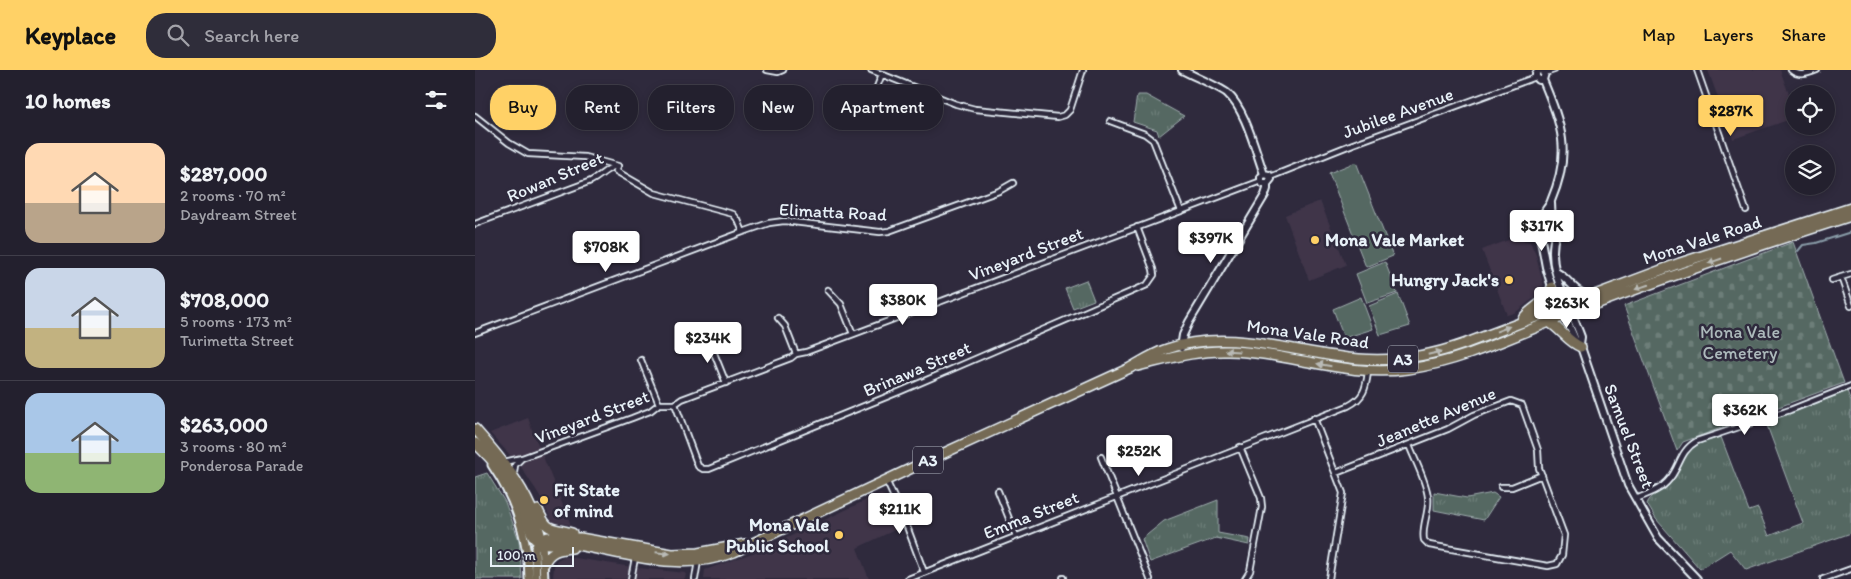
<!DOCTYPE html>
<meta charset="utf-8">
<style>
body{margin:0;font-family:Itim,sans-serif;background:#2f2d3a;color:#f1f3f6;height:100vh;display:flex;flex-direction:column;font-size:19px;white-space:nowrap}
*{box-sizing:border-box;margin:0}
p{font-size:16px;color:#a3a3aa}
.icon{flex:none;width:28px;height:28px;fill:none;stroke:currentColor;stroke-width:2;stroke-linecap:round;stroke-linejoin:round}
.map{position:relative;flex:1;overflow:hidden}
.details{display:flex;flex-direction:column;background:#23202e;width:475px}
.details>*{flex:none}
.banner{position:absolute;left:15px;top:15px;width:475px;height:45px;display:flex;gap:10px}
.buttons{position:absolute;left:1310px;top:15px;display:grid;gap:10px}
.buttons a{display:grid;place-items:center;width:50px;height:50px;border-radius:50%;background:#23202e;box-shadow:0 2px 8px #0003,0 0 0 1px #403e4a;font-size:25px}
.scale{position:absolute;left:15px;bottom:12px;width:84px;box-sizing:border-box;padding-left:5px;border:2px solid #e8f1f8;border-top:0;font-size:14px;line-height:18px;white-space:nowrap;color:#e8f1f8;-webkit-text-stroke:4px #2f2a3d;paint-order:stroke}
.price{position:absolute;translate:-50% -42px;padding:0 11px;border-radius:5px;background:#fff;color:#222;font-size:16px;line-height:32px;filter:drop-shadow(0 1px 2px #0008)}
.price::after{content:'';position:absolute;left:50%;top:30px;width:15px;height:11px;margin-left:-8px;background:inherit;clip-path:polygon(0 0,100% 0,50% 100%)}
.price.on{background:#ffd166;color:#111}
ul{padding:0;list-style:none}
li{display:flex;align-items:center;gap:15px;height:125px;padding:0 25px}
li+li{border-top:1px solid #403e4a}
li span{display:grid;place-items:center;flex:none;width:140px;height:100px;border-radius:15px;color:#555}
li>.icon{margin-inline-start:auto}
span .icon{width:60px;height:60px;fill:#fffc;stroke-width:1}
li b{font-size:21px}
h2{display:flex;justify-content:space-between;align-items:center;height:60px;padding:0 25px;font-size:21px}
.chip{padding:0 18px;border-radius:20px;background:#23202e;box-shadow:0 2px 8px #0003,0 0 0 1px #403e4a;font-size:18px;line-height:45px}
.chip.on{background:#ffd166;color:#111}
header{display:flex;align-items:center;gap:30px;box-sizing:border-box;height:70px;padding:0 25px;background:#ffd166;color:#111}
header strong{font-size:24px}
nav{display:flex;gap:28px;margin-inline-start:auto;font-size:18px}
.search{width:350px;height:45px;background:#2f2d3a;display:flex;align-items:center;gap:12px;box-sizing:border-box;padding:0 18px;border-radius:20px;color:#a3a3aa;font-size:19px}
main{display:flex;flex:1;min-height:0}
.map>svg:first-child{display:block}
</style>
<header>
<strong>Keyplace</strong>
<div class="search"><svg class="icon" aria-label="search" viewBox="0 0 24 24"><circle cx="10" cy="10" r="6"/><path d="M15 15l6 6"/></svg>Search here</div>
<nav><a>Map</a><a>Layers</a><a>Share</a></nav>
</header>
<main>
<section class="details">
<h2>10 homes<svg class="icon" aria-label="filters" viewBox="0 0 24 24"><path d="M4 7h16M4 17h16"/><circle cx="9" cy="7" r="2"/><circle cx="15" cy="17" r="2"/></svg></h2>
<ul>
<li><span style="background:linear-gradient(#ffd9b3 60%,#b9a48a 0)"><svg class="icon" aria-label="home" viewBox="0 0 24 24"><path d="M3 11l9-7 9 7M6 9v11h12V9"/></svg></span><div><b>$287,000</b><p>2 rooms · 70 m²</p><p>Daydream Street</p></div></li>
<li><span style="background:linear-gradient(#c9d6e8 60%,#c2b280 0)"><svg class="icon" aria-label="home" viewBox="0 0 24 24"><path d="M3 11l9-7 9 7M6 9v11h12V9"/></svg></span><div><b>$708,000</b><p>5 rooms · 173 m²</p><p>Turimetta Street</p></div></li>
<li><span style="background:linear-gradient(#a9c7e8 60%,#8fb573 0)"><svg class="icon" aria-label="home" viewBox="0 0 24 24"><path d="M3 11l9-7 9 7M6 9v11h12V9"/></svg></span><div><b>$263,000</b><p>3 rooms · 80 m²</p><p>Ponderosa Parade</p></div></li>
</ul>
</section>
<div class="map">
<svg width="1376" height="509" viewBox="0 0 1376 509">
<defs>
<pattern id="cemetery-stones" width="16" height="16" patternUnits="userSpaceOnUse" patternTransform="scale(1.25)"><rect width="16" height="16" fill="#556862"/><path d="M2 7V4a2 2 0 0 1 4 0v3zM10 15v-3a2 2 0 0 1 4 0v3z" fill="#6d7e79"/></pattern>
<pattern id="park-tufts" width="24" height="20" patternUnits="userSpaceOnUse" patternTransform="scale(1.25)"><rect width="24" height="20" fill="#556862"/><path d="M3 7l-1-3M5 7V3M7 7l1-3M15 17l-1-3M17 17v-4M19 17l1-3" fill="none" stroke="#6d7e79"/></pattern>
</defs>
<rect width="100%" height="100%" fill="#2f2a3d"/>
<filter id="ink" filterUnits="userSpaceOnUse"><feTurbulence type="fractalNoise" baseFrequency=".02" numOctaves="2"/><feDisplacementMap in="SourceGraphic" scale="10" xChannelSelector="R" yChannelSelector="G"/><feConvolveMatrix kernelMatrix="1 2 1 2 8 2 1 2 1" color-interpolation-filters="sRGB"/></filter>
<g filter="url(#ink)">
<!-- built -->
<path fill="#40364a" d="M1233,0H1305L1319,38V48L1258,69Z
M845,131L871,195L834,210L810,145Z
M1039,168L1055,172L1061,185L1069,218L1064,224L1041,242L1032,245L1007,180Z
M53,348L57,360L96,455L77,452L65,426L46,397L15,363Z
M404,424L409,426L424,458L382,478L394,509H229L230,500L289,479Z
M88,487H94L163,498L211,503L210,509H78L79,496L82,490Z"/>
<!-- green -->
<path fill="#556862" stroke="#9eacad" d="M881,92L918,186L891,197L854,103Z
M910,192L922,223L892,233L881,204Z
M923,224L935,256L905,265L894,236Z
M886,227L898,259L869,268L858,239Z"/>
<!-- cemetery -->
<path fill="url(#cemetery-stones)" stroke="#9eacad" d="M1318,172L1369,313L1208,372L1202,381L1149,236Z"/>
<!-- park -->
<path fill="url(#park-tufts)" stroke="#9eacad" d="M662,25H671L709,46L684,66L682,60L658,52Z
M611,210L619,230L598,238L590,218Z
M1372,321L1376,331V463L1271,500L1255,480L1225,499L1181,449L1172,434C1175,425 1185,423 1191,417C1201,407 1205,388 1214,380C1223,373 1235,370 1246,367L1274,441L1283,438L1294,466L1328,453L1290,350Z
M12,403L30,432L44,470L47,509H0V407Z
M959,422L992,428L1018,423L1024,427L1009,450L959,440Z
M743,430V463L775,469L774,475L741,468L675,492L667,469L689,451Z"/>
<g fill="none" stroke-linecap="round" stroke-linejoin="round">
<!-- stream -->
<path stroke="#899ca8" stroke-width="2" d="M1323,181L1328,175L1341,173L1376,162"/>
<!-- street casing -->
<g stroke="#e8f1f8" stroke-width="8">
<path id="street" d="M292,0L303,2L308,0
M396,0L481,34L500,39L583,47L590,45L595,40L608,0
M1222,0L1271,140
M1316,0C1324,7 1332,4 1342,0
M1070,3L1079,0
M388,41L397,30L407,4
M0,46L34,73L53,84L110,87L143,96L141,101L179,123L258,144L263,150L268,162L294,153L309,151L405,162L414,161L524,121L538,113
M635,51L670,64L678,70L706,141
M795,107L878,74L1061,7
M0,154L116,111C126,106 130,99 141,96
M1366,207L1376,236
M1357,210L1376,204
M353,220L366,234L378,264
M303,248L310,256L321,284
M0,263L268,162
M233,268L251,313
M166,290L184,334
M200,334L223,396L228,399H234L426,321L672,215L679,205L678,199L662,157
M839,348L868,423L854,509
M765,377L786,428L787,437L775,501L770,509
M626,387L675,509
M29,392L47,388L157,348L175,341L184,334H200L207,329L316,288L321,284L331,282L786,111
M39,403L40,395L46,389
M861,403L973,359L999,345L1036,331L1047,335L1063,380L1064,398L1089,465L1087,485L1082,494L1073,496L954,475L949,470C946,456 955,442 953,427C951,410 940,391 934,375
M411,410L431,454L449,502
M1026,417H1037L1067,405
M523,421L541,466
M1161,429C1172,424 1184,421 1192,412C1206,398 1203,382 1222,371L1315,340L1376,316
M588,508V509
M156,509L160,488
M220,509L223,491
M433,509L873,336C889,328 891,318 893,302
M1348,509L1376,499"/>
</g>
<!-- secondary casing -->
<g stroke="#e8f1f8" stroke-width="10">
<path id="secondary" d="M707,0C718,6 743,16 752,23C771,40 780,80 789,104
M1064,0L1068,1L1070,3L1068,10C1087,56 1097,82 1076,131C1075,135 1072,137 1070,141C1068,145 1063,157 1062,162L1066,170L1071,197L1077,217L1100,269L1105,274L1153,415L1183,468L1222,509
M1064,0L1061,4V7L1064,10H1068
M789,104L786,107V111L788,114H792
M1076,133L1077,155L1081,163C1069,198 1095,235 1106,267L1105,274
M1081,202C1095,209 1096,220 1114,226
M706,278L708,265L714,252L790,125L792,119V114L796,109L794,105L789,104"/>
</g>
<!-- primary casing -->
<g stroke="#e8f1f8" stroke-width="11">
<path id="primary" d="M17,395C41,430 53,466 54,509
M67,473L69,509
M61,509L60,478L64,472"/>
</g>
<!-- highway casing -->
<g stroke="#e8f1f8" stroke-width="12">
<path id="highway" d="M1047,250C1055,237 1073,233 1077,217
M1074,252C1086,259 1093,272 1106,277
M663,296C693,289 721,280 753,281C813,282 872,308 933,299C990,291 1044,263 1097,243C1189,208 1282,176 1376,146
M0,359C30,393 58,426 67,473
M0,373C18,390 33,407 44,430C49,440 53,461 60,469C68,477 86,473 97,474C151,483 205,504 259,482L456,389L655,298C667,291 679,283 692,279C756,257 820,284 884,289C920,292 955,286 989,274L1205,193L1376,138
M63,440C73,463 76,457 97,463
M64,472L73,467L105,468L197,484L223,483L270,474
M69,494C74,481 84,479 97,478"/>
</g>
<!-- street -->
<use href="#street" stroke="#2f2a3d" stroke-width="4.5"/>
<!-- secondary -->
<use href="#secondary" stroke="#2f2a3d" stroke-width="6"/>
<!-- primary -->
<use href="#primary" stroke="#746b55" stroke-width="7"/>
<!-- highway -->
<use href="#highway" stroke="#746b55" stroke-width="9"/>
</g>
<!-- one-way arrows -->
<defs><path id="oneway-solid" d="M-6-.8H1V-3.2L6.5 0L1 3.2V.8H-6Z" transform="scale(1.25)"/></defs>
<g fill="#babbb7">
<use href="#oneway-solid" transform="translate(1240 191) rotate(161)"/>
<use href="#oneway-solid" transform="translate(1167 217) rotate(161)"/>
<use href="#oneway-solid" transform="translate(1028 259) rotate(-21)"/>
<use href="#oneway-solid" transform="translate(757 281) rotate(-177)"/>
<use href="#oneway-solid" transform="translate(960 283) rotate(-14)"/>
<use href="#oneway-solid" transform="translate(849 295) rotate(-170)"/>
<use href="#oneway-solid" transform="translate(188 483) rotate(6)"/>
</g>
</g>
<!-- markers -->
<g fill="#ffd166" stroke="#2f2a3d" stroke-width="2">
<circle cx="840" cy="170" r="5"/>
<circle cx="1034" cy="210" r="5"/>
<circle cx="69" cy="430" r="5"/>
<circle cx="364" cy="465" r="5"/>
</g>
<g text-anchor="middle" stroke-width="5" stroke-linejoin="round" paint-order="stroke">
<!-- shield labels -->
<g fill="#2f2a3d" stroke="#b0b5c0" stroke-width="1">
<rect x="913" y="275.5" width="30" height="27" rx="4"/>
<rect x="438" y="376.5" width="30" height="27" rx="4"/>
</g>
<g font-size="16" font-weight="bold" fill="#e8f1f8">
<text x="928" y="295">A3</text>
<text x="453" y="396">A3</text>
</g>
<!-- street labels -->
<g font-size="18" fill="#e8f1f8" stroke="#2f2a3d">
<text transform="translate(923 43) rotate(-20)" y="6">Jubilee Avenue</text>
<text transform="translate(80 107) rotate(-23)" y="6">Rowan Street</text>
<text transform="translate(358 142) rotate(3)" y="6">Elimatta Road</text>
<text transform="translate(1227 170) rotate(-18)" y="6">Mona Vale Road</text>
<text transform="translate(551 184) rotate(-21)" y="6">Vineyard Street</text>
<text transform="translate(833 264) rotate(8)" y="6">Mona Vale Road</text>
<text transform="translate(442 299) rotate(-23)" y="6">Brinawa Street</text>
<text transform="translate(117 347) rotate(-21)" y="6">Vineyard Street</text>
<text transform="translate(961 347) rotate(-23)" y="6">Jeanette Avenue</text>
<text transform="translate(1154 366) rotate(69)" y="6">Samuel Street</text>
<text transform="translate(556 445) rotate(-22)" y="6">Emma Street</text>
</g>
<!-- poi labels -->
<g font-size="18" font-weight="bold" fill="#e8f1f8" stroke="#2f2a3d" text-anchor="start">
<text x="850" y="176">Mona Vale Market</text>
<text x="1024" y="216" text-anchor="end">Hungry Jack's</text>
<text x="79" y="426">Fit State<tspan x="79" dy="21">of mind</tspan></text>
<text x="354" y="461" text-anchor="end">Mona Vale<tspan x="354" dy="21">Public School</tspan></text>
</g>
<!-- park labels -->
<g font-size="18" fill="#adbabc" stroke="#2f2a3d">
<text x="1265" y="268">Mona Vale<tspan x="1265" dy="21">Cemetery</tspan></text>
</g>
</g>
</svg>
<div class="buttons">
<a><svg class="icon" aria-label="locate" viewBox="0 0 24 24"><circle cx="12" cy="12" r="6"/><path d="M12 2v4M12 18v4M2 12h4M18 12h4"/></svg></a>
<a><svg class="icon" aria-label="layers" viewBox="0 0 24 24"><path d="M12 4l9 5-9 5-9-5zM3 14l9 5 9-5"/></svg></a>
</div>
<div class="scale">100 m</div>
<b class="price on" style="left:1256px;top:67px">$287K</b>
<b class="price" style="left:1067px;top:182px">$317K</b>
<b class="price" style="left:736px;top:194px">$397K</b>
<b class="price" style="left:131px;top:203px">$708K</b>
<b class="price" style="left:428px;top:256px">$380K</b>
<b class="price" style="left:1092px;top:259px">$263K</b>
<b class="price" style="left:233px;top:294px">$234K</b>
<b class="price" style="left:1270px;top:366px">$362K</b>
<b class="price" style="left:664px;top:407px">$252K</b>
<b class="price" style="left:425px;top:465px">$211K</b>
<div class="banner">
<a class="chip on">Buy</a>
<a class="chip">Rent</a>
<a class="chip">Filters</a>
<a class="chip">New</a>
<a class="chip">Apartment</a>
</div>
</div>
</main>
